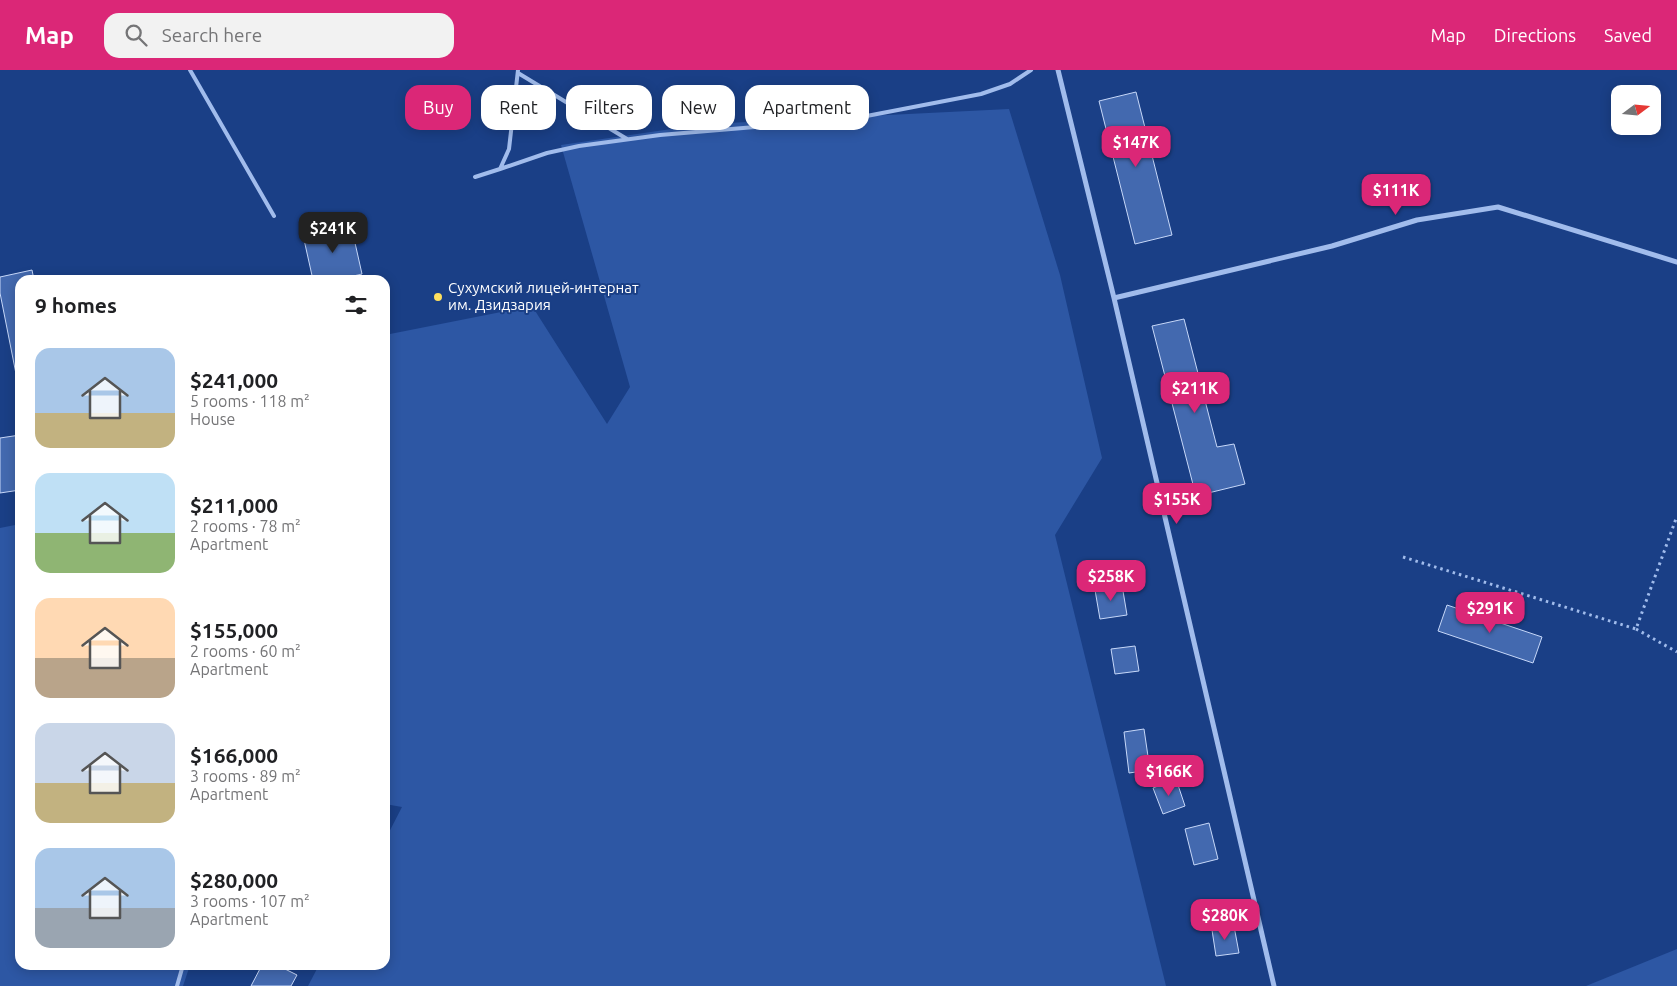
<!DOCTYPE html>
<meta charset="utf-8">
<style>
body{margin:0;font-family:Ubuntu,sans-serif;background:#f2f2f2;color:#202124;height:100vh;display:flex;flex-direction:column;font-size:19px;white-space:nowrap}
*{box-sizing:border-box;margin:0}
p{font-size:16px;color:#757577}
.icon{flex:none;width:28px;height:28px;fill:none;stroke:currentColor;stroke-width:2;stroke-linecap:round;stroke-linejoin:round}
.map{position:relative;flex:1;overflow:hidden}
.sheet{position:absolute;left:15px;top:205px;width:375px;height:695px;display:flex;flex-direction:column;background:#fff;border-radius:15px;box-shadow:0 2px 12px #0003}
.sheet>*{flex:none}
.banner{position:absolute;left:405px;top:15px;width:475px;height:45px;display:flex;gap:10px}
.needle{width:32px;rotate:74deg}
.tools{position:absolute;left:1611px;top:15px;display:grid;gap:10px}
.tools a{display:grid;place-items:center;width:50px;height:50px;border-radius:10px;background:#fff;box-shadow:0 2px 12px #0003;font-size:25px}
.price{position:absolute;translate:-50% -42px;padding:0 11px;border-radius:10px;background:#db2777;color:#fff;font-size:16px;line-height:32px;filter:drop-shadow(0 1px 2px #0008)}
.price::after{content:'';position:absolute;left:50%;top:30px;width:15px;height:11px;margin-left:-8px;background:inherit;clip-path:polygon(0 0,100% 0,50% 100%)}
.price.current{background:#222;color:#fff}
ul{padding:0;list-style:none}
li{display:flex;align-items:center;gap:15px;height:125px;padding:0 20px}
li span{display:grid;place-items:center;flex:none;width:140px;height:100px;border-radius:15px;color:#555}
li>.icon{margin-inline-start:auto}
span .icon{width:60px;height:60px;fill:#fffc;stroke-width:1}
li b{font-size:21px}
h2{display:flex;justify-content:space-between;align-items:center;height:60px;padding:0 20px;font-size:21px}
.pill{padding:0 18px;border-radius:15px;background:#fff;box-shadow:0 2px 12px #0003;font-size:18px;line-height:45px}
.pill.current{background:#db2777;color:#fff}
header{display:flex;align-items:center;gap:30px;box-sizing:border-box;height:70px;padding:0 25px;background:#db2777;color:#fff}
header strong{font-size:24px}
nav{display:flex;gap:28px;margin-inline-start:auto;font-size:18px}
.search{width:350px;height:45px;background:#f2f2f2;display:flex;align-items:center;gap:12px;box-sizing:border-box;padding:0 18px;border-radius:15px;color:#757577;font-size:19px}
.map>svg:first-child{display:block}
</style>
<header>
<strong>Map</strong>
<div class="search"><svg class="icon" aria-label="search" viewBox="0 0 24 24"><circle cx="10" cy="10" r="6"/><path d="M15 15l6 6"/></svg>Search here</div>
<nav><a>Map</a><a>Directions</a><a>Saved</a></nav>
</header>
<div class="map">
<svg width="1677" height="916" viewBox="0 0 1677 916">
<rect width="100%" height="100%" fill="#1a3f86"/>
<!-- green -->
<path fill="#2d57a4" d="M1009,39L1060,205L1102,388L1055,465L1166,916H308L319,895H385V770L402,737L385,734V265L532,236L607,354L630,317L561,75L706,54Z
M20,454V895H190L183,916H0V458Z
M1677,879V916H1586Z"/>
<!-- building -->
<path fill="#4369af" stroke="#c7d8f9" d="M1136,22L1172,165L1135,174L1099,31Z
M351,155L362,204L336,210H313L303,165Z
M32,200L34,210H20V324L0,223V207Z
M1184,249L1217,377L1234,374L1245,414L1196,426L1152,256Z
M20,365V420L0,423V368Z
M1122,515L1127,545L1100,549L1095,520Z
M1447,535L1542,567L1533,593L1438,561Z
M1135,576L1139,601L1115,604L1111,579Z
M1144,659L1150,700L1129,703L1124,662Z
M1176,709L1185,736L1163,744L1153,718Z
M1209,753L1218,789L1194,795L1185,759Z
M1234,856L1239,883L1216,886L1212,860Z
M262,895H277L297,905L291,916H251Z"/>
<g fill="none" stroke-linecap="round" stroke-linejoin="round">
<!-- path -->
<path stroke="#a1bcec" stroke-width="3" stroke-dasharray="2.5 4" stroke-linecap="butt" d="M1403,487L1636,559L1677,446
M1636,559L1677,582"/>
<!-- lane -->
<path stroke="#a1bcec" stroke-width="4" d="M190,0L274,146
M518,3L627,69
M500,99L547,83L579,76L660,65L851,49L981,24L1010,14L1031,0
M475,107L500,99L509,79L518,0
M177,916L183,895"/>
<!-- street -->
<path stroke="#a1bcec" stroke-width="5" d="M1058,0L1114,228L1274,916
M1114,228L1332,176L1417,150L1498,137L1677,192"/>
</g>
<!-- markers -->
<circle fill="#fedf5e" stroke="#1a3f86" stroke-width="2" cx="438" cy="227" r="5"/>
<g text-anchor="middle" stroke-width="4" stroke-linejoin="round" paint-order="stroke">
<!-- poi labels -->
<g font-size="15" fill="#fff" stroke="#1a3f86" text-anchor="start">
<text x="448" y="223">Сухумский лицей-интернат<tspan x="448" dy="17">им. Дзидзария</tspan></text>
</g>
</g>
</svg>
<div class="tools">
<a><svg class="needle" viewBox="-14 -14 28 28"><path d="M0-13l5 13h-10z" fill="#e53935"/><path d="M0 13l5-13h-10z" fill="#757577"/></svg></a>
</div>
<b class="price" style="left:1136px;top:98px">$147K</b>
<b class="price" style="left:1396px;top:146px">$111K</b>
<b class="price current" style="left:333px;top:184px">$241K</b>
<b class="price" style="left:1195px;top:344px">$211K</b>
<b class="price" style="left:1177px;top:455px">$155K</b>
<b class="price" style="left:1111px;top:532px">$258K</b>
<b class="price" style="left:1490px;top:564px">$291K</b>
<b class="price" style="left:1169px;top:727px">$166K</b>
<b class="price" style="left:1225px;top:871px">$280K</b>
<div class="banner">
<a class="pill current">Buy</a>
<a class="pill">Rent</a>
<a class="pill">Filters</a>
<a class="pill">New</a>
<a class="pill">Apartment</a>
</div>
<section class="sheet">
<h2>9 homes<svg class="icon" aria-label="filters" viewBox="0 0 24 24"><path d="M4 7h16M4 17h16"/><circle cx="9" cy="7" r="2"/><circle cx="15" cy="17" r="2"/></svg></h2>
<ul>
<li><span style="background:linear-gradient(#a9c7e8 65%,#c2b280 0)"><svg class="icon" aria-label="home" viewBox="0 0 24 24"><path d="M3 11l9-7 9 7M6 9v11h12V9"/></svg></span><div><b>$241,000</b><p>5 rooms · 118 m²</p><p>House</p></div></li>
<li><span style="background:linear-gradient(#bfe0f5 60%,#8fb573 0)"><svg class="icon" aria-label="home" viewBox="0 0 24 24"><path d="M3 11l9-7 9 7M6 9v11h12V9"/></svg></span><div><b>$211,000</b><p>2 rooms · 78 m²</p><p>Apartment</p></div></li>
<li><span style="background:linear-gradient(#ffd9b3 60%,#b9a48a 0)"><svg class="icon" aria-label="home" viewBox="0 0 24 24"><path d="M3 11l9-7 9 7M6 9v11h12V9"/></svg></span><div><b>$155,000</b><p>2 rooms · 60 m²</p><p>Apartment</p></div></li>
<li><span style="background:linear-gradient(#c9d6e8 60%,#c2b280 0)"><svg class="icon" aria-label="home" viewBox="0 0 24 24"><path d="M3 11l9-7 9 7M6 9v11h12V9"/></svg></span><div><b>$166,000</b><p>3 rooms · 89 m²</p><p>Apartment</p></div></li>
<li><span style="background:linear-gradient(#a9c7e8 60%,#9aa5b1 0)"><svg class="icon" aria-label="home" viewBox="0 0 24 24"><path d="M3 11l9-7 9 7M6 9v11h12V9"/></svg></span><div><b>$280,000</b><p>3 rooms · 107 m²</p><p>Apartment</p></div></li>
</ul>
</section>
</div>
